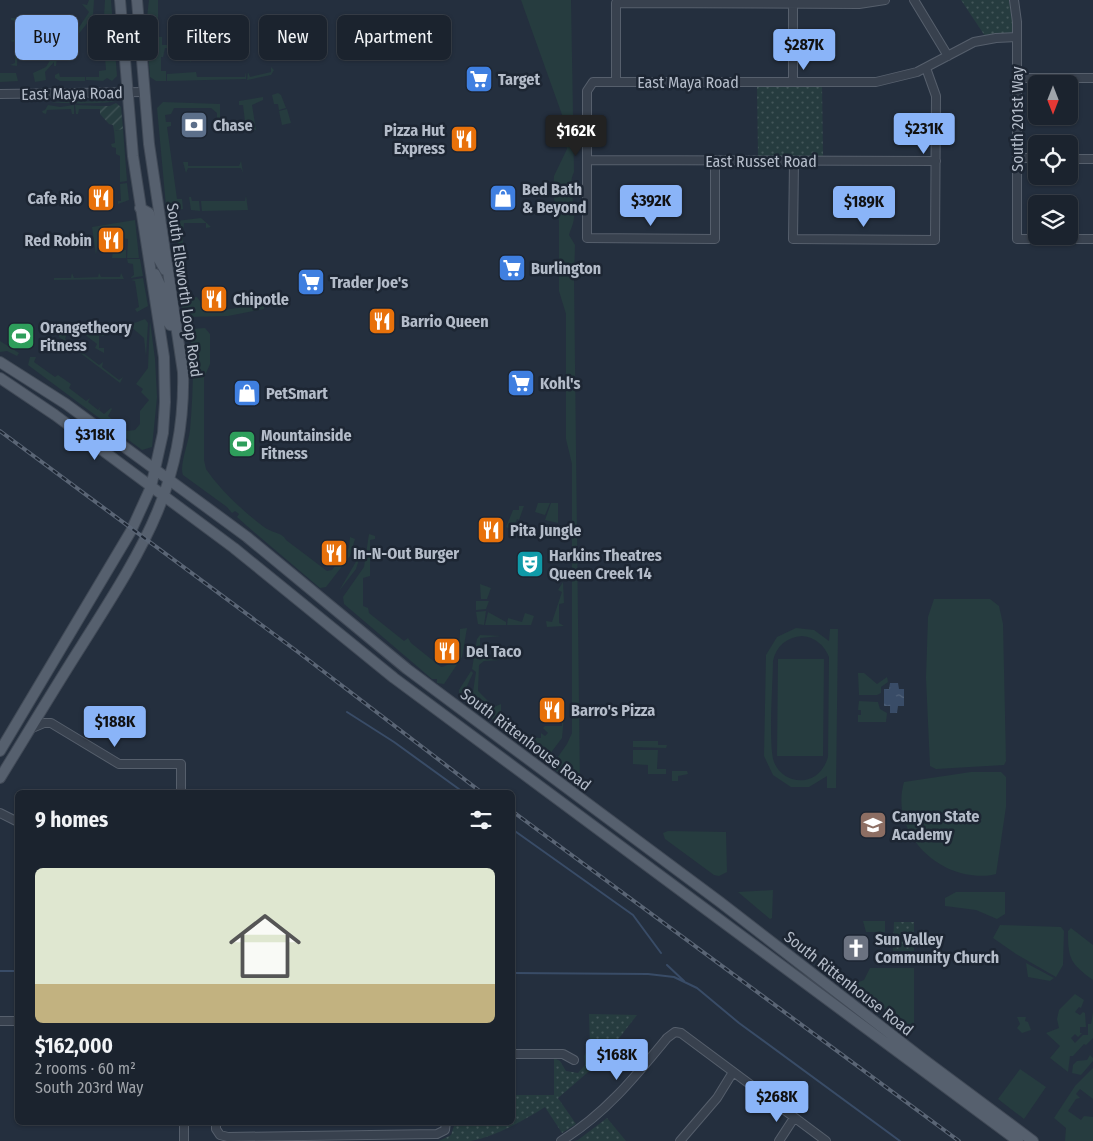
<!DOCTYPE html>
<meta charset="utf-8">
<style>
body{margin:0;font-family:"Fira Sans Condensed",sans-serif;background:#242b36;color:#f1f3f6;height:100vh;display:flex;flex-direction:column;font-size:19px;white-space:nowrap}
*{box-sizing:border-box;margin:0}
p{font-size:16px;color:#a0a4aa}
.icon{flex:none;width:28px;height:28px;fill:none;stroke:currentColor;stroke-width:2;stroke-linecap:round;stroke-linejoin:round}
.map{position:relative;flex:1;overflow:hidden}
.panel{position:absolute;left:15px;top:790px;width:500px;height:335px;display:flex;flex-direction:column;background:#1b232e;border-radius:8px;box-shadow:0 1px 4px #0004,0 0 0 1px #39404a}
.panel>*{flex:none}
.top-card{position:absolute;left:15px;top:15px;width:500px;height:45px;display:flex;gap:10px}
.needle{width:32px;rotate:180deg}
.tools{position:absolute;left:1028px;top:75px;display:grid;gap:10px}
.tools a{display:grid;place-items:center;width:50px;height:50px;border-radius:8px;background:#1b232e;box-shadow:0 1px 4px #0004,0 0 0 1px #39404a;font-size:25px}
.price{position:absolute;translate:-50% -42px;padding:0 11px;border-radius:5px;background:#8ab4f8;color:#111;font-size:16px;line-height:32px;filter:drop-shadow(0 1px 2px #0008)}
.price::after{content:'';position:absolute;left:50%;top:30px;width:15px;height:11px;margin-left:-8px;background:inherit;clip-path:polygon(0 0,100% 0,50% 100%)}
.price.current{background:#222;color:#fff}
ul{padding:0;list-style:none}
li{display:grid;align-content:center;gap:10px;height:265px;padding:0 20px}
li+li{border-top:1px solid #39404a}
li span{display:grid;place-items:center;height:155px;border-radius:8px;color:#555}
li>.icon{margin-inline-start:auto}
span .icon{width:90px;height:90px;fill:#fffc;stroke-width:1}
li b{font-size:21px}
h2{display:flex;justify-content:space-between;align-items:center;height:60px;padding:0 20px;font-size:21px}
.tag{padding:0 18px;border-radius:8px;background:#1b232e;box-shadow:0 1px 4px #0004,0 0 0 1px #39404a;font-size:18px;line-height:45px}
.tag.current{background:#8ab4f8;color:#111}
.map>svg:first-child{display:block}
</style>
<div class="map">
<svg width="1093" height="1141" viewBox="0 0 1093 1141">
<defs>
<pattern id="park-dots" width="8" height="8" patternUnits="userSpaceOnUse" patternTransform="scale(1.25)"><rect width="8" height="8" fill="#263c3f"/><path d="M2 2h.1M6 6h.1" fill="none" stroke="#435659" stroke-width="1.8" stroke-linecap="round"/></pattern>
<pattern id="garden-furrows" width="10" height="10" patternUnits="userSpaceOnUse" patternTransform="scale(1.25)"><rect width="10" height="10" fill="#263c3f"/><path d="M-1 1l2-2M0 10L10 0M9 11l2-2" fill="none" stroke="#435659"/></pattern>
<pattern id="water-ripples" width="26" height="14" patternUnits="userSpaceOnUse" patternTransform="scale(1.25)"><rect width="26" height="14" fill="#394c67"/><path d="M2 4q2-2 4 0t4 0M15 11q2-2 4 0t4 0" fill="none" stroke="#53647b"/></pattern>
</defs>
<rect width="100%" height="100%" fill="#242f3e"/>
<!-- grass -->
<path fill="#263c3f" fill-rule="evenodd" d="M89,0H94L93,16L77,36L78,37L60,57L62,58L52,56L53,53L57,56L74,35L70,32L71,30L76,32L89,12L82,4L87,5Z
M105,0H111L117,76L112,81L107,78L103,81L86,80V77H99V71L106,70L103,33Z
M149,0H158V37H162V45H173V49L165,48L163,57H161V71H166V81H156L150,77L146,26Z
M521,0H571L574,172C566,188 578,206 573,223C572,227 570,231 569,235L575,245L574,279L580,789L555,770L553,764L567,744L572,733V464L566,439V314L559,291V221L553,194L554,176L567,149L561,125L565,123Z
M11,18H16L17,23L20,24L22,18L25,19L26,23H41L42,18V25H24L19,28L17,66L10,65L15,63V42L10,41L16,39L15,21L11,20Z
M56,18V24L59,23L60,18H67L69,21L67,23L63,20L55,31L59,35L54,36L52,22Z
M178,45H188L195,52V57L190,62L187,51L177,52Z
M52,57L57,58L56,66H54V62L45,72L46,80L35,82L33,73L46,67Z
M271,67L274,70L271,75L247,80L248,72L250,77L271,72Z
M196,72L197,77H245L246,72V79L167,81V74Z
M0,73H16L18,81L0,82Z
M59,73L60,77H85V81H60L55,78V75Z
M278,93L281,95L286,108L279,110L278,104H274L272,95Z
M263,97V100L252,105L256,130L250,131V124L245,122L243,105H239V101Z
M115,101C110,104 58,104 51,102Z
M163,102L220,104V132H217V113L211,108H174L171,114L165,115L166,122H171V126L167,127L177,199H182L183,209L172,211L166,206L157,108Z
M48,105L60,107L74,105V114H72L71,109L47,110L46,114L43,113L42,111L45,110Z
M75,105L100,106V109H79L78,114H76Z
M287,109L291,123L282,125L279,111Z
M123,129L127,181L120,182V156L116,154V148L112,147L111,144L115,143L114,131Z
M241,161L243,173L241,168H188L186,173L183,162H188V166H239Z
M127,183L129,200L118,204V201H121L120,184Z
M246,196L248,210L202,211L201,201H245Z
M189,197H191L192,201H199L200,211L191,210Z
M201,218L211,227L206,228V223H184C181,247 185,271 190,298L197,297L202,304L209,306L210,312L264,304V309L228,316L187,317L183,314L179,281L178,244L173,227L176,221Z
M135,220L139,258H127L128,239L121,238V231L99,232L96,255L92,227Z
M113,250H126V258H112Z
M127,259H140L143,276L130,278L134,275L133,264L128,263Z
M72,273L74,278L98,277L99,273L101,277H120L121,273L124,279L54,280V278H71Z
M143,278L148,306L137,312L135,309L139,307L135,281L131,280Z
M145,319L148,323L146,356L144,338L129,325Z
M150,321L155,359L157,397L152,447L142,450L28,365L30,357H36L34,362L55,377L58,375L71,384L69,388L86,401L90,398L88,402L98,410L101,406L99,410L104,414L111,408L112,409L108,416L127,431L135,430L140,424V411L149,400L141,392L143,389L136,384L148,368Z
M205,328L210,334V364L204,378V460L206,469C219,489 248,516 267,529C274,533 283,533 286,540L327,571L332,570L349,548L350,537L355,539L350,556L326,587L320,588L247,526L237,517L239,514L235,511L232,513L227,507L183,475C179,466 189,441 190,430C192,407 193,385 193,363C193,350 189,339 192,329Z
M76,333H104V336H99V348H104V353L95,348L97,344L84,334L80,337Z
M59,334H67L65,339L80,351L84,348L82,352L99,365L103,362L102,367L119,380L123,377L120,383L59,337Z
M0,341L19,353L17,356L7,351L0,352Z
M538,503H550L545,515L535,512Z
M551,503H558V523L545,520Z
M519,506H524L519,520L517,519L513,530L506,527L513,510H519Z
M369,534L375,536V539L370,540V576L363,578V606L368,608L369,613L404,641L408,638L411,643L441,667C458,665 460,643 460,629L467,628L462,657L444,684L437,683V679H432L344,604L343,597L364,567Z
M361,553L356,569L339,591Z
M563,582L564,603L559,604V623L564,626L547,627L546,621L552,622L562,592L558,590Z
M480,584L491,588L487,599H481Z
M934,599H990L999,606L1003,624L1006,761L1004,765L936,769L930,766L926,678L928,617Z
M476,601H489L486,609L476,610Z
M486,611L484,625L478,624L476,612Z
M488,612L506,622V625H485Z
M525,613L534,616L531,625H507L508,618L522,622Z
M796,628L814,630L829,641L830,629H838L836,788H827V776L809,787H791L773,775L764,756L766,655L777,637ZM802,636C815,637 824,645 829,657L828,757C825,768 817,778 805,780C792,782 779,775 774,762C768,746 773,681 773,661C776,646 787,637 802,636Z
M480,635L501,636L480,638V658L499,660L484,661L479,665L478,691L494,707L501,704V715C512,723 527,739 541,738V733L545,736L548,733L543,728L545,726H562V716H564L562,738L546,759L537,757L478,707L459,695V690L471,671L473,673L467,686L468,692H473L476,672L472,669L477,639Z
M778,659H824L823,756H777Z
M858,673H864L877,684L887,677L888,682L881,687V693L877,695H859Z
M859,701L878,702L880,709L887,713L886,722H858V715H861V710H858Z
M633,741H658V745H667L666,748L633,747Z
M633,750H658L657,769H666V774H648V765L633,764Z
M672,771H687L688,774L678,776V781H672Z
M971,772H1001L1006,777V807L996,874L992,875C941,883 889,834 904,782Z
M668,831L726,832L727,872L719,876L714,875L665,839L663,833Z
M773,890L772,918L770,919L738,892Z
M956,892H1005V914L997,919L976,910L945,906V898Z
M863,921H885V932H866Z
M1000,925L1061,927L1064,931L1063,965L1056,977L1016,954L993,938Z
M1071,928L1093,945V980C1070,963 1068,959 1068,931Z
M1026,963L1054,978L1050,981L1028,977Z
M870,968H914V1032L853,984L864,980Z
M1075,994L1084,1000L1081,1008L1079,1007L1075,1012L1080,1015L1083,1012L1085,1013L1086,1027H1080V1033H1082L1078,1037L1075,1034L1071,1038L1075,1043L1083,1035H1088V1024H1091L1093,1012V1038L1086,1045L1084,1044L1073,1056H1070L1068,1072L1050,1058L1060,1046L1046,1033L1059,1028L1057,1019L1059,1010Z
M1017,1017H1026L1025,1021L1028,1022L1031,1030L1022,1033L1017,1028L1020,1024Z
M1090,1055L1093,1058V1061L1081,1075L1072,1073L1073,1065L1077,1061L1087,1060Z
M1093,1068V1099L1080,1089L1076,1094L1080,1098L1076,1099L1068,1111L1081,1120L1084,1116L1093,1117V1141H1065L1066,1128L1054,1118L1075,1086Z
M1020,1069L1046,1087L1024,1119L998,1099Z"/>
<!-- park -->
<path fill="url(#park-dots)" d="M961,0H1009L1014,30L1009,34L985,36Z
M757,86H822L823,157L758,156Z
M894,922H914V951H893Z
M589,1014L637,1015L602,1060L558,1098L576,1124L562,1133L545,1107C523,1121 496,1136 471,1141C461,1141 449,1141 439,1141L451,1135L455,1123L512,1122L513,1095H554V1058L560,1061L566,1071L578,1073L585,1065L584,1056L590,1046Z
M607,1118L626,1141H574L578,1140Z"/>
<!-- garden -->
<path fill="url(#garden-furrows)" d="M116,103L121,107L123,129L114,131L113,125L109,124L100,114V106H110Z"/>
<!-- water -->
<path fill="url(#water-ripples)" d="M890,683H898L899,689H904V706H898L897,713H890V706H884V689H889Z"/>
<g fill="none" stroke-linecap="round" stroke-linejoin="round">
<!-- stream -->
<path stroke="#394c67" stroke-width="2" d="M347,712L394,742L463,792
M512,829L633,915L661,953
M667,965L684,981
M0,971H18
M512,973L648,974L674,977L697,988L739,1023L900,1141"/>
<!-- minor casing -->
<g stroke="#565f6c" stroke-width="10">
<path id="minor" d="M914,0L948,56
M1014,0L1017,22V239H1093
M1017,78H1093
M616,82V3L859,4L885,0
M793,82V0
M0,94L144,92
M1017,158H1036
M1069,159H1093
M587,160L936,161
M715,160V239L587,238V91L593,82H876L917,72L974,42L996,38L1017,37
M794,161L793,239L935,240L936,96L926,68
M30,729L44,723H51L119,764H181V792
M0,813L18,822
M0,1021H18
M512,1054H563L574,1060
M184,1122V1141
M216,1122V1129L220,1135L228,1137L437,1134L445,1130L446,1122
M561,1141C605,1114 635,1077 667,1038L675,1032L681,1033L826,1141
M680,1141L717,1098L733,1072
M779,1141L794,1118"/>
</g>
<!-- major casing -->
<g stroke="#414a57" stroke-width="12">
<path id="major" d="M140,208L149,213L157,256L165,270
M155,274L161,287L168,322L170,325L176,326
M0,362L66,404L247,537L407,669L720,902L923,1059L1033,1141
M0,378L55,415L234,548L394,678L1018,1141
M0,751L131,531L151,487L163,433L165,402L164,357L133,156L120,0
M0,778C27,734 54,689 82,645C140,553 186,485 183,372L149,144L137,0"/>
</g>
<!-- minor -->
<use href="#minor" stroke="#38414e" stroke-width="8"/>
<!-- major -->
<use href="#major" stroke="#56606e" stroke-width="10"/>
<!-- rail casing -->
<g stroke="#5a6575" stroke-width="4">
<path id="rail" d="M0,431L298,652L481,792
M512,811L959,1141"/>
</g>
<!-- rail -->
<use href="#rail" stroke="#1d2633" stroke-width="2" stroke-dasharray="5.5" stroke-linecap="butt"/>
</g>
<!-- icons -->
<defs>
<g id="supermarket-square" transform="scale(1.4375)"><rect x="-9" y="-9" width="18" height="18" rx="4" fill="#3f7fe0" stroke="#1d2633"/><path d="M-6-5.5h2.5l.6 2H6L4.5 2H-2.5L-4.4-4H-6ZM-1.5 3.2a1.3 1.3 0 1 0 .1 0ZM3 3.2a1.3 1.3 0 1 0 .1 0Z" fill="#fff"/></g>
<g id="bank-square" transform="scale(1.4375)"><rect x="-9" y="-9" width="18" height="18" rx="4" fill="#5c6f8a" stroke="#1d2633"/><path d="M-6-4H6V4H-6ZM0-2.3a2.3 2.3 0 1 0 0 4.6a2.3 2.3 0 1 0 0-4.6Z" fill="#fff"/></g>
<g id="restaurant-square" transform="scale(1.4375)"><rect x="-9" y="-9" width="18" height="18" rx="4" fill="#e8710a" stroke="#1d2633"/><path d="M-5-6h1v4h1v-4h1v4h1v-4h1v5L-1.5 .5V6h-2V.5L-5-1ZM5-6V6H3V1.5H1.5Q1.5-4 5-6Z" fill="#fff"/></g>
<g id="shop-square" transform="scale(1.4375)"><rect x="-9" y="-9" width="18" height="18" rx="4" fill="#3f7fe0" stroke="#1d2633"/><path d="M-5-2.5h2.3a2.7 3.5 0 0 1 5.4 0H5L5.5 6h-11ZM-1.5-2.5h3a1.5 2.3 0 0 0-3 0Z" fill="#fff"/></g>
<g id="stadium-square" transform="scale(1.4375)"><rect x="-9" y="-9" width="18" height="18" rx="4" fill="#2e9e5b" stroke="#1d2633"/><path d="M0-5a6.5 5 0 1 0 0 10a6.5 5 0 1 0 0-10ZM-3.5-1.8h7v3.6h-7Z" fill="#fff"/></g>
<g id="theatre-square" transform="scale(1.4375)"><rect x="-9" y="-9" width="18" height="18" rx="4" fill="#0f9aa8" stroke="#1d2633"/><path d="M-5-5.5Q0-4 5-5.5V0Q5 5 0 6Q-5 5-5 0ZM-3.3-2.5H-1v1.5H-3.3ZM1-2.5H3.3v1.5H1ZM-2.8 1Q0 5.5 2.8 1Z" fill="#fff"/></g>
<g id="school-square" transform="scale(1.4375)"><rect x="-9" y="-9" width="18" height="18" rx="4" fill="#8d6e63" stroke="#1d2633"/><path d="M0-5L7-2L0 1L-7-2ZM-4 1L0 2.5L4 1V4Q0 6-4 4Z" fill="#fff"/></g>
<g id="church-square" transform="scale(1.4375)"><rect x="-9" y="-9" width="18" height="18" rx="4" fill="#6b7280" stroke="#1d2633"/><path d="M-1.2-6h2.4v3.5h3.3v2.4h-3.3V6h-2.4V-.1h-3.3v-2.4h3.3Z" fill="#fff"/></g>
</defs>
<g fill-rule="evenodd">
<use href="#supermarket-square" x="479" y="79"/>
<use href="#bank-square" x="194" y="125"/>
<use href="#restaurant-square" x="464" y="139"/>
<use href="#restaurant-square" x="101" y="198"/>
<use href="#shop-square" x="503" y="198"/>
<use href="#restaurant-square" x="111" y="240"/>
<use href="#supermarket-square" x="512" y="268"/>
<use href="#supermarket-square" x="311" y="282"/>
<use href="#restaurant-square" x="214" y="299"/>
<use href="#restaurant-square" x="382" y="321"/>
<use href="#stadium-square" x="21" y="336"/>
<use href="#supermarket-square" x="521" y="383"/>
<use href="#shop-square" x="247" y="393"/>
<use href="#stadium-square" x="242" y="444"/>
<use href="#restaurant-square" x="491" y="530"/>
<use href="#restaurant-square" x="334" y="553"/>
<use href="#theatre-square" x="530" y="564"/>
<use href="#restaurant-square" x="447" y="651"/>
<use href="#restaurant-square" x="552" y="710"/>
<use href="#school-square" x="873" y="825"/>
<use href="#church-square" x="856" y="948"/>
</g>
<g text-anchor="middle" stroke-width="5" stroke-linejoin="round" paint-order="stroke">
<!-- poi labels -->
<g font-size="16" font-weight="bold" fill="#b4bcc9" stroke="#1d2633" text-anchor="start">
<text x="498" y="85">Target</text>
<text x="213" y="131">Chase</text>
<text x="445" y="136" text-anchor="end">Pizza Hut<tspan x="445" dy="18">Express</tspan></text>
<text x="522" y="195">Bed Bath<tspan x="522" dy="18">&amp; Beyond</tspan></text>
<text x="82" y="204" text-anchor="end">Cafe Rio</text>
<text x="92" y="246" text-anchor="end">Red Robin</text>
<text x="531" y="274">Burlington</text>
<text x="330" y="288">Trader Joe's</text>
<text x="233" y="305">Chipotle</text>
<text x="401" y="327">Barrio Queen</text>
<text x="40" y="333">Orangetheory<tspan x="40" dy="18">Fitness</tspan></text>
<text x="540" y="389">Kohl's</text>
<text x="266" y="399">PetSmart</text>
<text x="261" y="441">Mountainside<tspan x="261" dy="18">Fitness</tspan></text>
<text x="510" y="536">Pita Jungle</text>
<text x="353" y="559">In-N-Out Burger</text>
<text x="549" y="561">Harkins Theatres<tspan x="549" dy="18">Queen Creek 14</tspan></text>
<text x="466" y="657">Del Taco</text>
<text x="571" y="716">Barro's Pizza</text>
<text x="892" y="822">Canyon State<tspan x="892" dy="18">Academy</tspan></text>
<text x="875" y="945">Sun Valley<tspan x="875" dy="18">Community Church</tspan></text>
</g>
<!-- street labels -->
<g font-size="16" fill="#b4bcc9" stroke="#1d2633">
<text x="688" y="88">East Maya Road</text>
<text transform="translate(72 93) rotate(-1)" y="6">East Maya Road</text>
<text transform="translate(1017 119) rotate(-90)" y="6">South 201st Way</text>
<text x="761" y="167">East Russet Road</text>
<text transform="translate(185 290) rotate(82)" y="6">South Ellsworth Loop Road</text>
<text transform="translate(526 739) rotate(37)" y="6">South Rittenhouse Road</text>
<text transform="translate(849 983) rotate(38)" y="6">South Rittenhouse Road</text>
</g>
</g>
</svg>
<div class="tools">
<a><svg class="needle" viewBox="-14 -14 28 28"><path d="M0-13l5 13h-10z" fill="#e53935"/><path d="M0 13l5-13h-10z" fill="#a0a4aa"/></svg></a>
<a><svg class="icon" aria-label="locate" viewBox="0 0 24 24"><circle cx="12" cy="12" r="6"/><path d="M12 2v4M12 18v4M2 12h4M18 12h4"/></svg></a>
<a><svg class="icon" aria-label="layers" viewBox="0 0 24 24"><path d="M12 4l9 5-9 5-9-5zM3 14l9 5 9-5"/></svg></a>
</div>
<b class="price" style="left:804px;top:71px">$287K</b>
<b class="price" style="left:924px;top:155px">$231K</b>
<b class="price current" style="left:576px;top:157px">$162K</b>
<b class="price" style="left:651px;top:227px">$392K</b>
<b class="price" style="left:864px;top:228px">$189K</b>
<b class="price" style="left:95px;top:461px">$318K</b>
<b class="price" style="left:115px;top:748px">$188K</b>
<b class="price" style="left:617px;top:1081px">$168K</b>
<b class="price" style="left:777px;top:1123px">$268K</b>
<div class="top-card">
<a class="tag current">Buy</a>
<a class="tag">Rent</a>
<a class="tag">Filters</a>
<a class="tag">New</a>
<a class="tag">Apartment</a>
</div>
<section class="panel">
<h2>9 homes<svg class="icon" aria-label="filters" viewBox="0 0 24 24"><path d="M4 7h16M4 17h16"/><circle cx="9" cy="7" r="2"/><circle cx="15" cy="17" r="2"/></svg></h2>
<ul>
<li><span style="background:linear-gradient(#dfe7d0 75%,#c2b280 0)"><svg class="icon" aria-label="home" viewBox="0 0 24 24"><path d="M3 11l9-7 9 7M6 9v11h12V9"/></svg></span><div><b>$162,000</b><p>2 rooms · 60 m²</p><p>South 203rd Way</p></div></li>
</ul>
</section>
</div>
